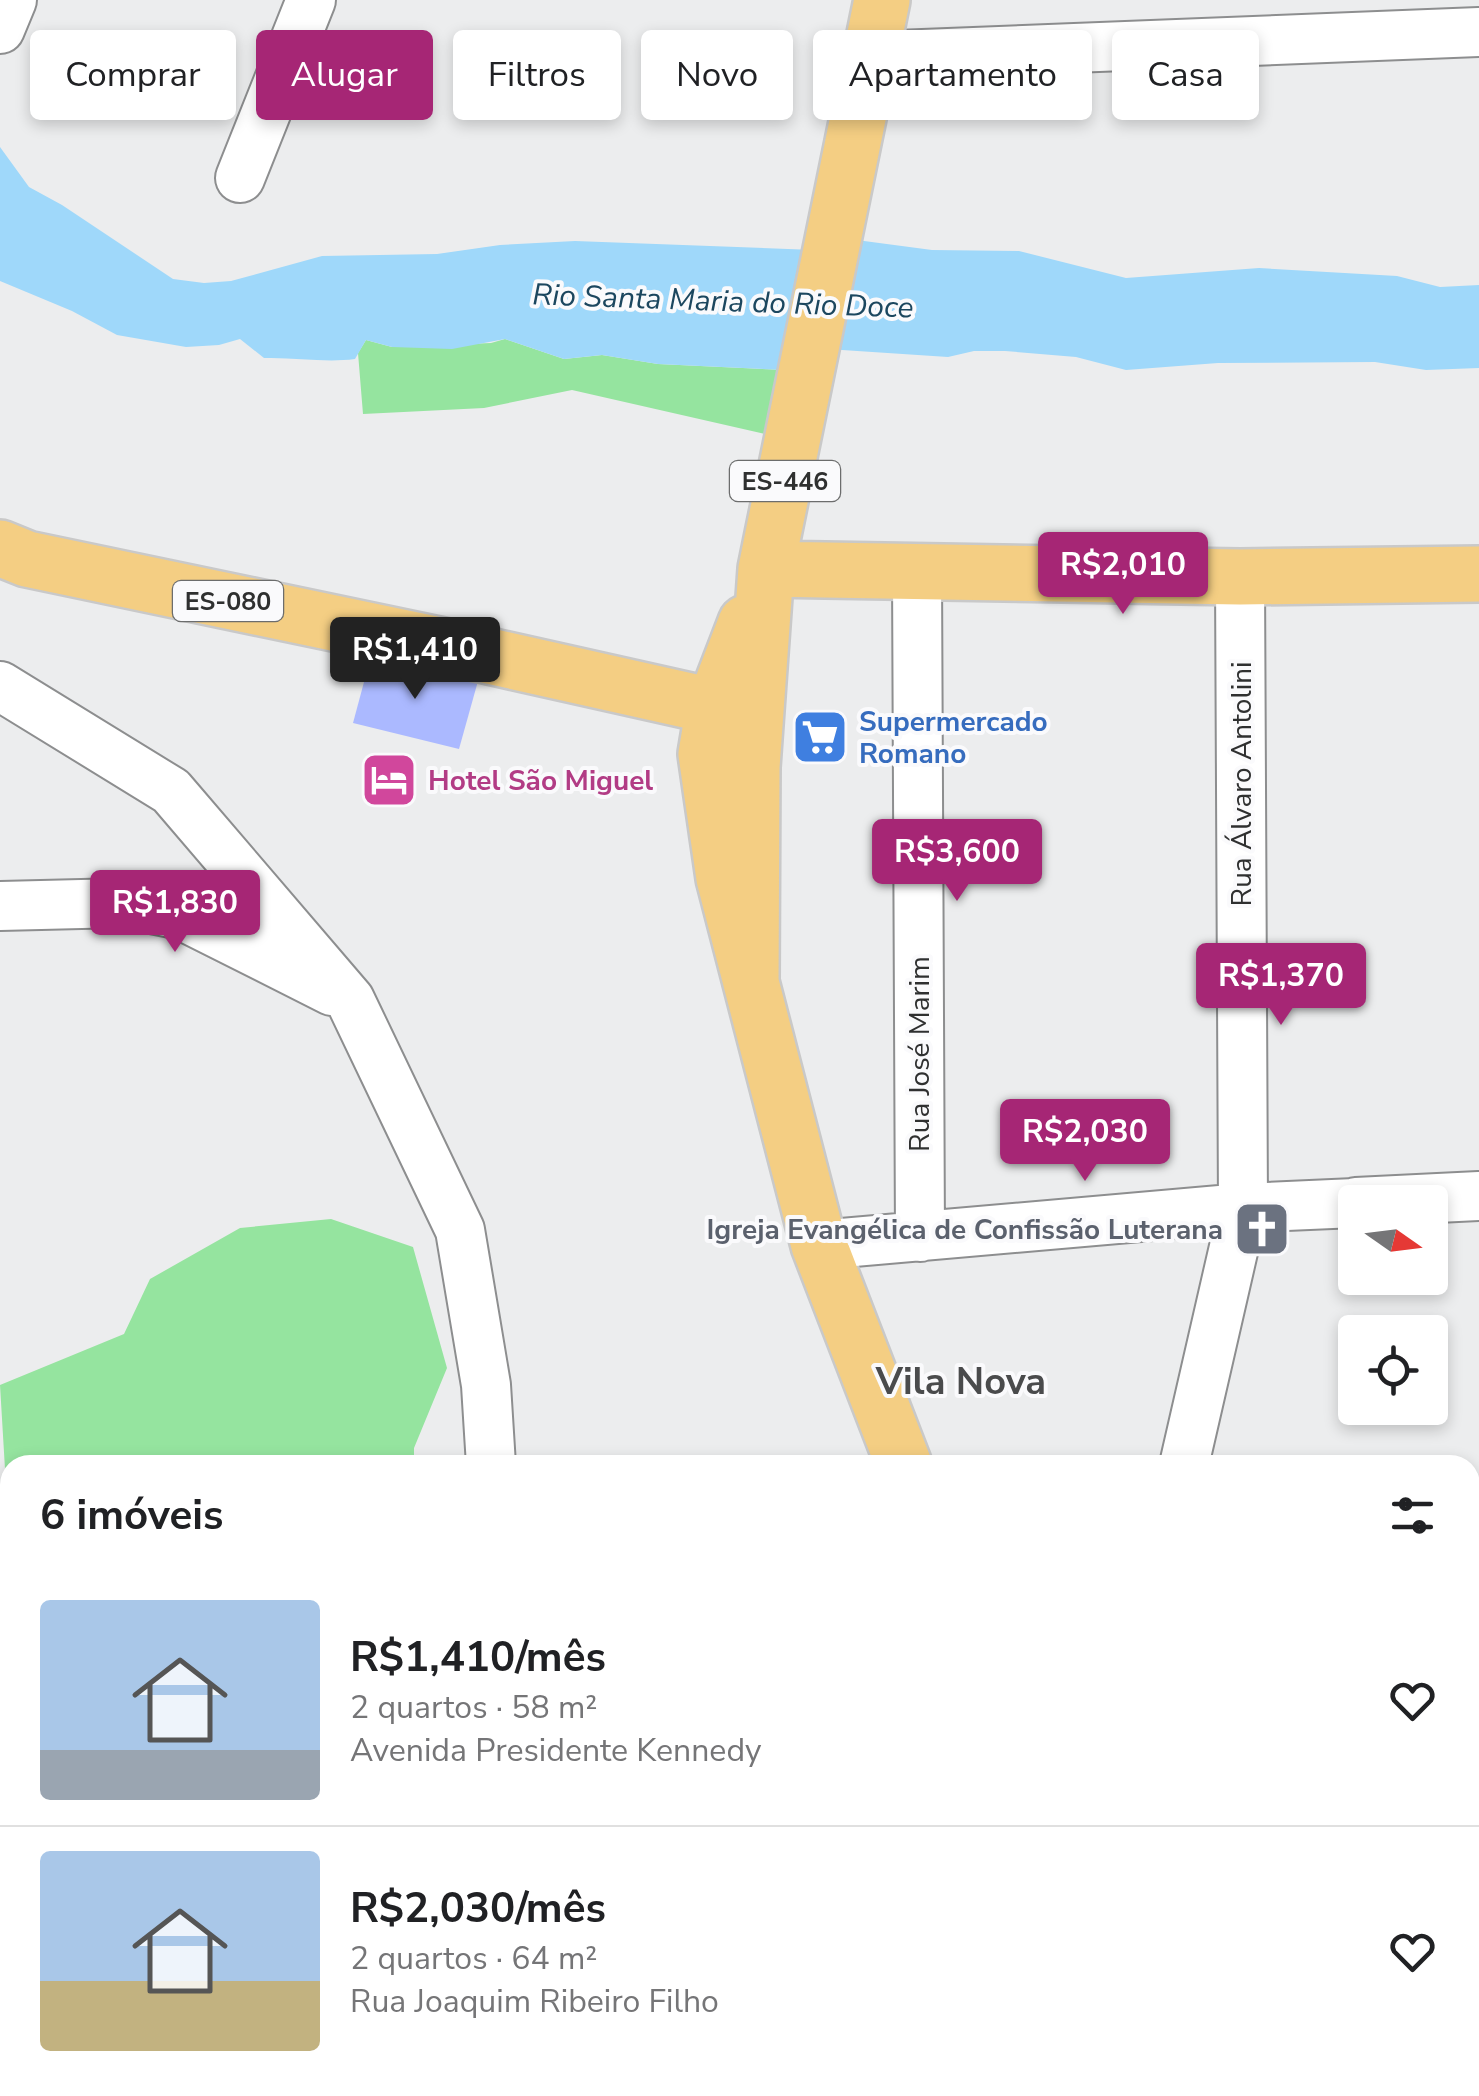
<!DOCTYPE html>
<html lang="pt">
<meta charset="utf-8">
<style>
body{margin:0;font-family:"Nunito Sans",sans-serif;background:#f6f6f6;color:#202124;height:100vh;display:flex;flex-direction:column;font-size:38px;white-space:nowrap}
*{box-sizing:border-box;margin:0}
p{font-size:32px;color:#757577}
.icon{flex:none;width:55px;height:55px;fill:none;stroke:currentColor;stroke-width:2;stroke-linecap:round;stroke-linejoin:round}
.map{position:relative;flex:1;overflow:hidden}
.side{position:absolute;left:0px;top:1455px;width:1480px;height:642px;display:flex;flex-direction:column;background:#fff;border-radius:30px 30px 0 0;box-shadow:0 5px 15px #0003}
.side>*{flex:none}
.hud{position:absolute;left:30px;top:30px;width:1420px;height:90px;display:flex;gap:20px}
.needle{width:65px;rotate:104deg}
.fabs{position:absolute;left:1338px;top:1185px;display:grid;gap:20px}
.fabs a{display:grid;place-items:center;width:110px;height:110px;border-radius:10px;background:#fff;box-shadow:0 5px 15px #0003;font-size:50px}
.price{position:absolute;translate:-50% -85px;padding:0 22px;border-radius:10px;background:#a62675;color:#fff;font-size:32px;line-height:65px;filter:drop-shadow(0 2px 5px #0008)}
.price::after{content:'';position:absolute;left:50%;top:60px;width:30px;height:22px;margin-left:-15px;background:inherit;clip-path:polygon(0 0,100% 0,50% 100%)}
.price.active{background:#222;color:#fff}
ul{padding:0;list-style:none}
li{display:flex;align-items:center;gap:30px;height:250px;padding:0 40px}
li+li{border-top:2px solid #e0e0e0}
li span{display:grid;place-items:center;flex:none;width:280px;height:200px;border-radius:10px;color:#555}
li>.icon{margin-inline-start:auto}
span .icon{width:120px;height:120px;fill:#fffc;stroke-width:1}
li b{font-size:42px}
h2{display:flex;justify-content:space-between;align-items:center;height:120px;padding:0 40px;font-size:42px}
.pill{padding:0 35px;border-radius:10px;background:#fff;box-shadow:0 5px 15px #0003;font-size:35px;line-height:90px}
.pill.active{background:#a62675;color:#fff}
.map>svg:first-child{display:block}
</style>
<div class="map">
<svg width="1479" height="2096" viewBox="0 0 1479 2096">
<rect width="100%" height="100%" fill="#ecedee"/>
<!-- green -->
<path fill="#95e49f" d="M505,339L564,359L602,355L658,364L786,370L769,435L572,390L484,408L363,414L358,353L366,340L392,347L491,343Z
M331,1219L413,1247L447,1368L414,1448V1465H10V1920L0,1935V1489L6,1486L0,1385L124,1334L150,1279L240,1228Z
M330,2088H747L743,2096H338Z"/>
<!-- water -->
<path fill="#9fd8fa" d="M0,147L29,187L62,205L173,279L204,283L231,281L322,256L437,254L500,245L575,241L814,250L849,239L932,250L1019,251L1126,278L1259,268L1397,276L1440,287L1479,285V368L1426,370L1375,362L1218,363L1126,370L1076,357L1005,351H974L948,357L827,349L786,370L658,364L602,355L564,359L505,339L452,349L392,347L366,340L355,359C324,363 295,357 264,358L240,339L219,345L186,347L117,335L72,311L0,281Z"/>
<!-- building -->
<path fill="#abb9ff" d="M371,656L478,681L459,749L353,723Z"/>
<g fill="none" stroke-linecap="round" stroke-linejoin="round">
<!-- minor casing -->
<g stroke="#8d8e8f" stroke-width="52">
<path id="minor" d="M0,29L12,0
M871,56L1479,32
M240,178L311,0
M917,571L920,1237
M0,686L171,791L350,1000L460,1230L486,1385L491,1465
M0,906L122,903L181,915L332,991
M1356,1202L1479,1196
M819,1245L1243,1208L1355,1203
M1184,1465L1243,1208L1240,577
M0,1513L10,1531
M0,1597L10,1592
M1470,1668L1479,1625
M0,2000L10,1987
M894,2088L905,2096
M1313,2088L1318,2096"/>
</g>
<!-- major casing -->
<g stroke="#c9c9c9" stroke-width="60">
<path id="major" d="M0,548L27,559L458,649L748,714
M766,569L1240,577L1479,574
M746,623L714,706L706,754L724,878L819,1245L904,1465
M751,981L752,767L766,569L882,0
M1470,1931L1479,1933
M1412,2088L1415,2096"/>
</g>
<!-- minor -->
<use href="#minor" stroke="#fff" stroke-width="48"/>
<!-- major -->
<use href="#major" stroke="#f4ce83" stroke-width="55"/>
</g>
<!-- icons -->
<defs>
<g id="supermarket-square" transform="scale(2.875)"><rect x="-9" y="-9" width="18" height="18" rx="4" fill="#3f7fe0" stroke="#fafafc"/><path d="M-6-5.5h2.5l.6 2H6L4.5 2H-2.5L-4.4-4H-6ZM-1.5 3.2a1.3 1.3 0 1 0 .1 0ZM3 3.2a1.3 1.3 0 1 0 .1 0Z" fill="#fff"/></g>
<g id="hotel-square" transform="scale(2.875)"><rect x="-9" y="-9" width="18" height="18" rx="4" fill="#d1479c" stroke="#fafafc"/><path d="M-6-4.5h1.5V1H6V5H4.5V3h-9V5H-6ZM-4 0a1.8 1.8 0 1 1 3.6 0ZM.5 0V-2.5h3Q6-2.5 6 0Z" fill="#fff"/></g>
<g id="church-square" transform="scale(2.875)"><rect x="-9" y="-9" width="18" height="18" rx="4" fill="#6b7280" stroke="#fafafc"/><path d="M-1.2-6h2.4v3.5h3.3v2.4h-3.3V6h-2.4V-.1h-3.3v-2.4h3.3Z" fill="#fff"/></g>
</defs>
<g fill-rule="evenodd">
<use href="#supermarket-square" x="820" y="737"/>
<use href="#hotel-square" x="389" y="780"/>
<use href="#church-square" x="1262" y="1229"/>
</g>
<g text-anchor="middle" stroke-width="8" stroke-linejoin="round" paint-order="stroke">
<!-- shield labels -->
<g fill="#fafafc" stroke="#6c6d6d" stroke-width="2.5">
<rect x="730" y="461" width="110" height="40" rx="8"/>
<rect x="173" y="581" width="110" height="40" rx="8"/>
</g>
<g font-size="25" font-weight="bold" fill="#2f3030">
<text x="785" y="490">ES-446</text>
<text x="228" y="610">ES-080</text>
</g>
<!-- shop labels -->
<g font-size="28" font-weight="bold" fill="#366cbe" stroke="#fafafc" text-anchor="start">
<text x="859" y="731">Supermercado<tspan x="859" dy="32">Romano</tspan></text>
</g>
<!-- hotel labels -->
<g font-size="28" font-weight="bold" fill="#b23c85" stroke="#fafafc" text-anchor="start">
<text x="428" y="790">Hotel São Miguel</text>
</g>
<!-- street labels -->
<g font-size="28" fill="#2f3030" stroke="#fafafc">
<text transform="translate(1241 784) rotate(-90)" y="10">Rua Álvaro Antolini</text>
<text transform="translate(919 1054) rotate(-90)" y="10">Rua José Marim</text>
</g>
<!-- worship labels -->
<g font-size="28" font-weight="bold" fill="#5b616d" stroke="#fafafc" text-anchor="end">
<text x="1223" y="1239">Igreja Evangélica de Confissão Luterana</text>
</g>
<!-- water labels -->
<g font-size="30" font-style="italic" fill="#1c475f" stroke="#fafafc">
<text transform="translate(723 301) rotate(2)" y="10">Rio Santa Maria do Rio Doce</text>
</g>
<!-- district labels -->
<g font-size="38" font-weight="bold" fill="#4a4b4c" stroke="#fafafc">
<text x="961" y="1394">Vila Nova</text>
</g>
</g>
</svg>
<div class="fabs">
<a><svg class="needle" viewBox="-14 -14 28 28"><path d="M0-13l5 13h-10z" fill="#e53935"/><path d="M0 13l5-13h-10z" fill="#757577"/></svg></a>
<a><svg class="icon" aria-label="locate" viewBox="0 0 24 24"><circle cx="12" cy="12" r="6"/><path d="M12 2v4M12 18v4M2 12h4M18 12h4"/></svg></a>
</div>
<b class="price" style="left:1123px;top:617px">R$2,010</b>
<b class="price active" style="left:415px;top:702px">R$1,410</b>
<b class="price" style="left:957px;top:904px">R$3,600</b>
<b class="price" style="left:175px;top:955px">R$1,830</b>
<b class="price" style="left:1281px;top:1028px">R$1,370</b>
<b class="price" style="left:1085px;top:1184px">R$2,030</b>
<div class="hud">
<a class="pill">Comprar</a>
<a class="pill active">Alugar</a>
<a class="pill">Filtros</a>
<a class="pill">Novo</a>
<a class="pill">Apartamento</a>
<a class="pill">Casa</a>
</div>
<section class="side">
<h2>6 imóveis<svg class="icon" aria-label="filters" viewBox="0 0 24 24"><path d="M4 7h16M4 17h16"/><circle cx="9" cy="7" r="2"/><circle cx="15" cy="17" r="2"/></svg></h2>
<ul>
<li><span style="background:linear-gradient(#a9c7e8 75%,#9aa5b1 0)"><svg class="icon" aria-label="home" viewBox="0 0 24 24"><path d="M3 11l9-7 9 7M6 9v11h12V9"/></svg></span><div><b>R$1,410/mês</b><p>2 quartos · 58 m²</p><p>Avenida Presidente Kennedy</p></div><svg class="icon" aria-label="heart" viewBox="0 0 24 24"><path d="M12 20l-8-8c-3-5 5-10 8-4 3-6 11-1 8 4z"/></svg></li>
<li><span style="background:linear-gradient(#a9c7e8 65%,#c2b280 0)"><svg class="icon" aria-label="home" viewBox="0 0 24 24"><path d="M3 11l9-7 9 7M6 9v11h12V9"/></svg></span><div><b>R$2,030/mês</b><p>2 quartos · 64 m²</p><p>Rua Joaquim Ribeiro Filho</p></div><svg class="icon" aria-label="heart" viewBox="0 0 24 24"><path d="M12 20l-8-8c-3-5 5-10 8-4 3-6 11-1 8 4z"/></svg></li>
</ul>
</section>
</div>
